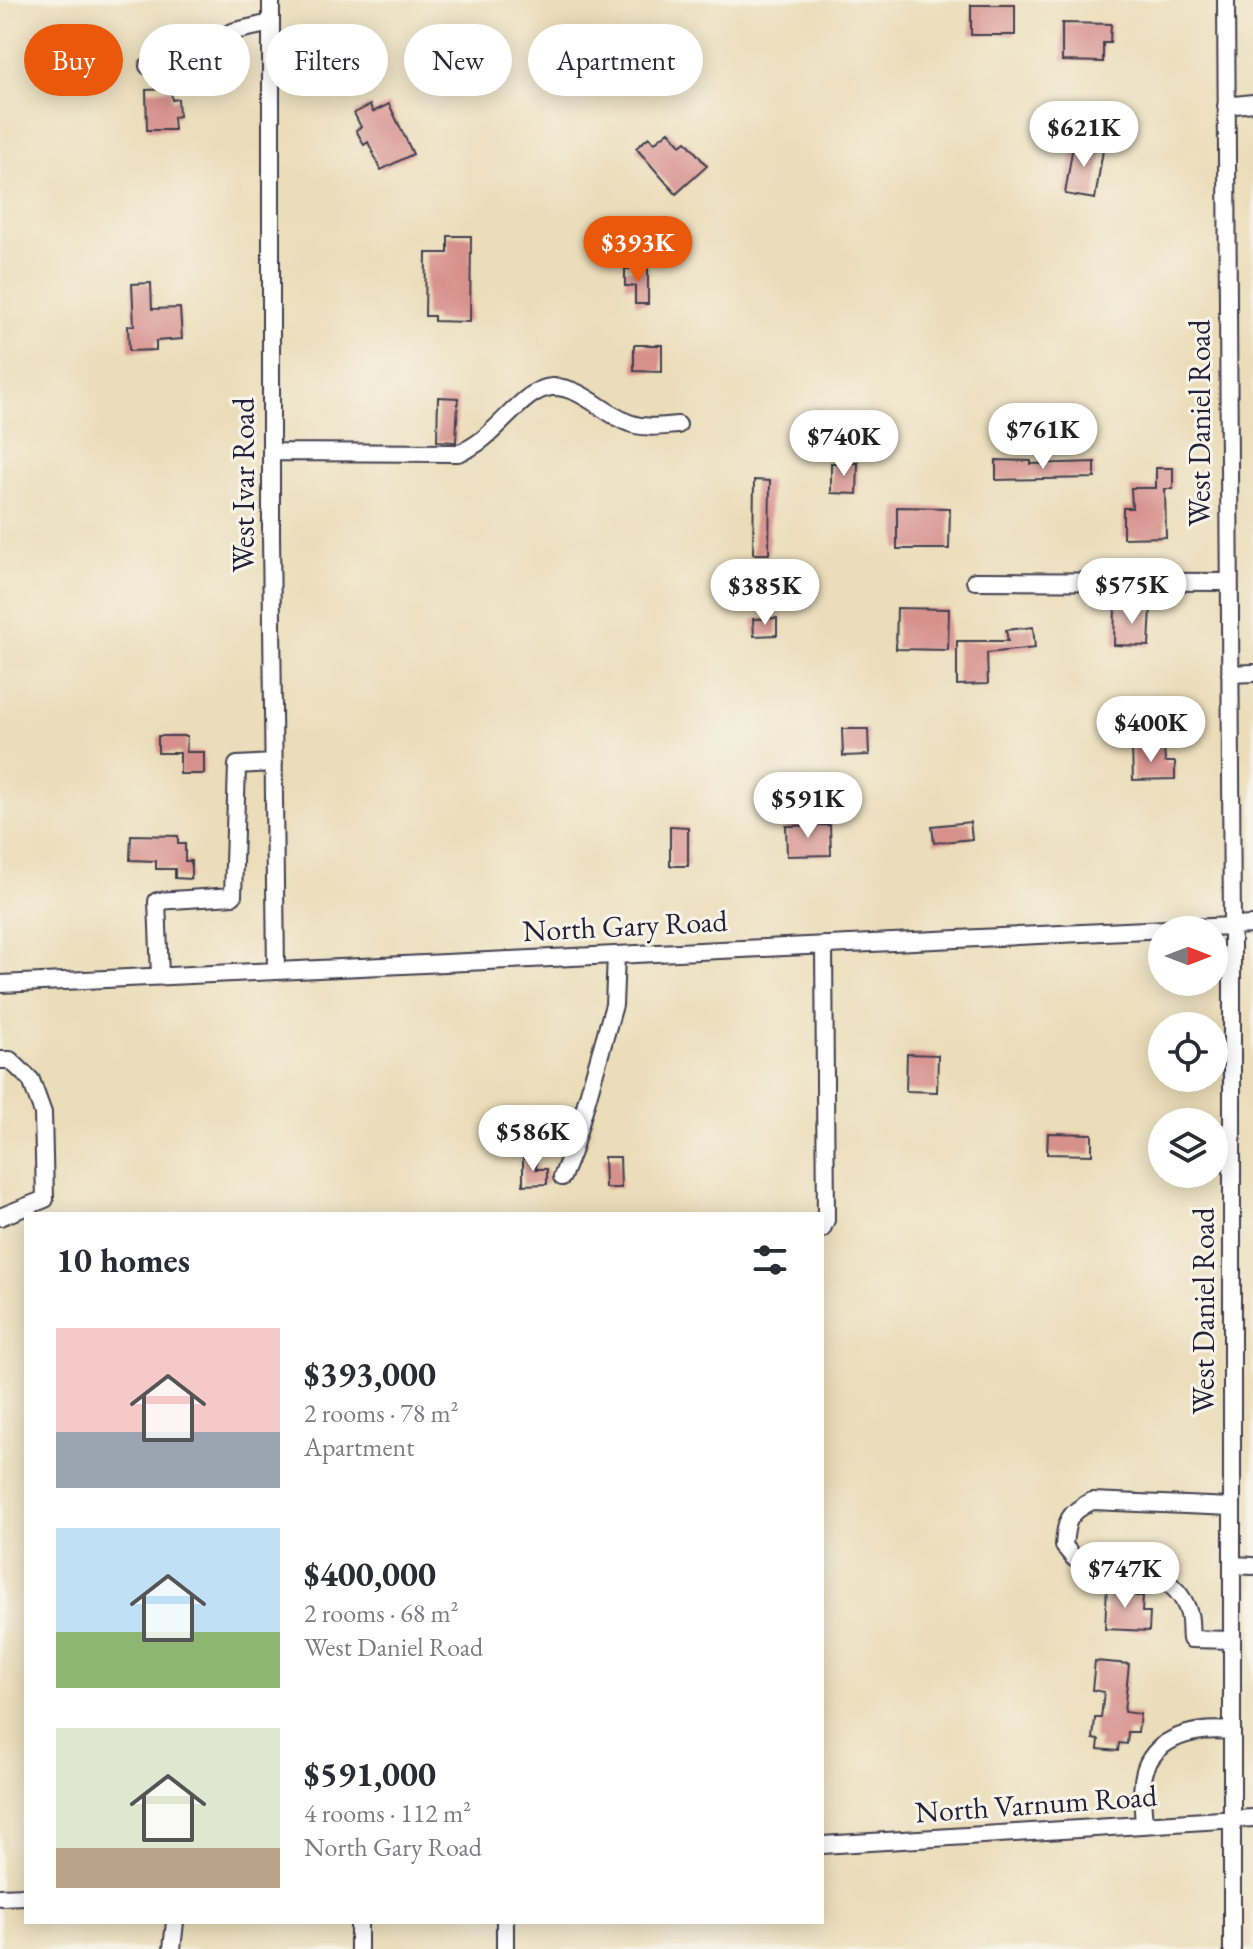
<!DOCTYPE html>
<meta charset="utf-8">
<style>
body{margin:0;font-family:"EB Garamond",serif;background:#f2f2f3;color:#2b2b33;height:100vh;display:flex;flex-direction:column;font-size:30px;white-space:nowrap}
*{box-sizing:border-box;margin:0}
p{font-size:26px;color:#7c7c81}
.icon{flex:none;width:44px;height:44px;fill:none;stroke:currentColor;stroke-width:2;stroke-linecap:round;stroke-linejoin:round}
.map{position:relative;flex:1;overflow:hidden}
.drawer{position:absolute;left:24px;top:1212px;width:800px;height:712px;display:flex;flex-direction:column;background:#fff;border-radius:0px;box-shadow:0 4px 20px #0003}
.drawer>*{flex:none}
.banner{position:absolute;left:24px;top:24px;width:800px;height:72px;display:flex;gap:16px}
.needle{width:52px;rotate:90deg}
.tools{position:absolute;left:1148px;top:916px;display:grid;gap:16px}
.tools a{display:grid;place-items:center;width:80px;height:80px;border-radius:50%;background:#fff;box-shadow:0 4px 20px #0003;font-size:40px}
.price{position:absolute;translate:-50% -68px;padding:0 18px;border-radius:28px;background:#fff;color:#222;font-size:26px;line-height:52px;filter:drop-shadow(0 2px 4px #0008)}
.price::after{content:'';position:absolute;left:50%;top:48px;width:24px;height:18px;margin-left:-12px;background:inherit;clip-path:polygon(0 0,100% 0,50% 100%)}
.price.active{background:#ea580c;color:#fff}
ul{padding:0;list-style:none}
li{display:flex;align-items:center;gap:24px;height:200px;padding:0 32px}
li span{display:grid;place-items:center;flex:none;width:224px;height:160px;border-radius:0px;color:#555}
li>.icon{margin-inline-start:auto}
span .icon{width:96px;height:96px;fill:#fffc;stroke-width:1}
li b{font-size:34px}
h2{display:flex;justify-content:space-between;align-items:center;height:96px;padding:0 32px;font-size:34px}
.chip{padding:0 28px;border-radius:36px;background:#fff;box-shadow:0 4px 20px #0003;font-size:28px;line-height:72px}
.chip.active{background:#ea580c;color:#fff}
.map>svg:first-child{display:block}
</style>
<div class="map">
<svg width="1253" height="1949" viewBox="0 0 1253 1949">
<rect width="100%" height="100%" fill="#f7f3e8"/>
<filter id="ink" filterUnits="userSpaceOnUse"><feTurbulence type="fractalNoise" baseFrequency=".0125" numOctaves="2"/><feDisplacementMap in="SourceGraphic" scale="16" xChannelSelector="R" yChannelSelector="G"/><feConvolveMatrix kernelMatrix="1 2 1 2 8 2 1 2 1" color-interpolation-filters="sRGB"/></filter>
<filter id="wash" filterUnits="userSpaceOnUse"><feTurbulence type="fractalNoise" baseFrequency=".006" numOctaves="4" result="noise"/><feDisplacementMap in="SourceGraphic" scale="32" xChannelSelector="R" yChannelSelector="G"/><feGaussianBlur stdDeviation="1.8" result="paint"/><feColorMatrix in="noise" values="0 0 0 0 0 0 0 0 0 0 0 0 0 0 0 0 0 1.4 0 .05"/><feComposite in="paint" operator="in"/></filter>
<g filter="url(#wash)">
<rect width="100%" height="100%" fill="#ebddb9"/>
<g id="blocks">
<!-- building -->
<path fill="#d7918d" d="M971,5H1015V35H971Z
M1062,23L1111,24L1110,43H1103V62L1062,61Z
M171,89L172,100L178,99L179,116L173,117L174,130H147L146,90Z
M389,104L413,154L381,170L368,142L364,145L356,130L361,127L354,113L370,105L373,112Z
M669,131L681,145L686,141L707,166L676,194L636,148L649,137L654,143Z
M1074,139L1104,144L1095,199L1065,194Z
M448,236H471L470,322L434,321V316H425L426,253H448Z
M625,269H648V304H635V286H625Z
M151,283L152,309L180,308L182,339L156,341V350L129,351L128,326H134L132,284Z
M634,345H662V372L634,371Z
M438,397L458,398L456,442L437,441Z
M996,460L1031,461V464L1095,462V478L996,480Z
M831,463H858L857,494L831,493Z
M1156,468H1173V489H1165L1166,537L1123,538V508H1132L1131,488H1156Z
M754,480L770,481L769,554H753Z
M897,507L950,508L949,549H897Z
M1115,606L1151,607L1149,646L1114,645Z
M897,608L949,609L948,650L896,649Z
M777,618V635L754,636L753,619Z
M1033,627L1035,648L987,653L988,684L957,685V641H1008L1006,630Z
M842,729H868L869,755L843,756Z
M158,736H187L186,752H204V774H180V753H158Z
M1132,746H1164L1165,762H1175V779L1133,780Z
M970,822L972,839L934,843L932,826Z
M830,825L831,855L787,856L786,826Z
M670,826L688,827V866H670Z
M131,835L178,836V844H185V861H191V879L175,878V869H156V861L130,860Z
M907,1054L938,1055L937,1092L906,1091Z
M1048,1133L1092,1134V1155L1047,1154Z
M604,1157H620L621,1188H605Z
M536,1158V1169H547V1184L523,1185V1159Z
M1107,1585L1136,1586V1596H1143L1142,1612H1150L1149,1631L1105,1629Z
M1095,1661L1129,1664L1124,1712L1140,1714L1138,1732H1128L1127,1744L1119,1743L1118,1751L1098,1749L1099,1740L1093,1739L1095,1718H1101L1104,1692L1092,1690Z"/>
</g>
</g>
<g filter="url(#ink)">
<use href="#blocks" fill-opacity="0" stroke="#403e4e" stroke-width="2"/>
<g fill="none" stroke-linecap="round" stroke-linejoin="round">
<!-- minor casing -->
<g stroke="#403e4e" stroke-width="20">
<path id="minor" d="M271,0V536L276,971
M1226,0L1232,926V1949
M148,66L235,31L271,23
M1226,106L1253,103
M271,452L458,453C495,442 520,389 552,387C579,385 606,415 629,423C645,429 662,426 678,425
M975,581L1229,582
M1230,674L1253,673
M160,976L157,901L233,896L237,765L274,763
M0,984L1253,925
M0,1060H10L31,1080L43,1113L45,1199L0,1217
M562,1177L572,1152L614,1005L616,955
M822,1229L826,1220L824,945
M1232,1507L1092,1501C1068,1513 1066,1520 1064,1546L1074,1558L1084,1562C1123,1568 1176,1567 1189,1614C1191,1622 1190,1631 1191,1639L1232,1640
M1232,1565L1253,1566
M1144,1825C1143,1806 1139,1781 1148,1763C1164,1733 1202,1728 1231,1731
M822,1845L1253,1818
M0,1897L26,1896
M359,1922V1949
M172,1949L175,1922
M505,1949V1922"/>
</g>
<!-- minor -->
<use href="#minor" stroke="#fff" stroke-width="16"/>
</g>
</g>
<g text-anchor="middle" stroke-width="6" stroke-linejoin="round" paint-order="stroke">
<!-- street labels -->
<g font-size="30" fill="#22223b" stroke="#f7f3e8">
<text transform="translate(1200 423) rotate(-90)" y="10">West Daniel Road</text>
<text transform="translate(244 485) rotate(-90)" y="10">West Ivar Road</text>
<text transform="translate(625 926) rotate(-3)" y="10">North Gary Road</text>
<text transform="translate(1204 1311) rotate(-90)" y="10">West Daniel Road</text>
<text transform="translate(1036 1804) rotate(-4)" y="10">North Varnum Road</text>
</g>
</g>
</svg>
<div class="tools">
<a><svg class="needle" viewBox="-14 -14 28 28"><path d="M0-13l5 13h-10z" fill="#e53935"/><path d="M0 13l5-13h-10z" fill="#7c7c81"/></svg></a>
<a><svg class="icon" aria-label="locate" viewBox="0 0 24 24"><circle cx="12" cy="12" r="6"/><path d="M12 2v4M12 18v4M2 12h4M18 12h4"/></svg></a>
<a><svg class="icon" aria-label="layers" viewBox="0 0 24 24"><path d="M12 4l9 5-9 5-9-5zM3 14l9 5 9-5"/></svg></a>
</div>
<b class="price" style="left:1084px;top:169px">$621K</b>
<b class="price active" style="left:638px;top:284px">$393K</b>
<b class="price" style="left:1043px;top:471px">$761K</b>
<b class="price" style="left:844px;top:478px">$740K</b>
<b class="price" style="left:1132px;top:626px">$575K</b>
<b class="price" style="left:765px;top:627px">$385K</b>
<b class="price" style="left:1151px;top:764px">$400K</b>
<b class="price" style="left:808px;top:840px">$591K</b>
<b class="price" style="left:533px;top:1173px">$586K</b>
<b class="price" style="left:1125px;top:1610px">$747K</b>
<div class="banner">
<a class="chip active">Buy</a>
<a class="chip">Rent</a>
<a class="chip">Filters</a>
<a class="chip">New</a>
<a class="chip">Apartment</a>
</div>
<section class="drawer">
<h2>10 homes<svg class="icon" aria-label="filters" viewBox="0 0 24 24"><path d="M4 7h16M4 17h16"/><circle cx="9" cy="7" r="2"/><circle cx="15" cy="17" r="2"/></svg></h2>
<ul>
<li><span style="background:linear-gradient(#f6c9c9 65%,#9aa5b1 0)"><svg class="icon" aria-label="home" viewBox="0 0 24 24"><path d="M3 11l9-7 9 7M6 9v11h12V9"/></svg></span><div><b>$393,000</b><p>2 rooms · 78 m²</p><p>Apartment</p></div></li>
<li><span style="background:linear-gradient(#bfe0f5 65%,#8fb573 0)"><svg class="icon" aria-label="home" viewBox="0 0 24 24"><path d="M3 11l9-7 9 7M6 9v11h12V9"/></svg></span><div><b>$400,000</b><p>2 rooms · 68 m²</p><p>West Daniel Road</p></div></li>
<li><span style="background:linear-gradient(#dfe7d0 75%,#b9a48a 0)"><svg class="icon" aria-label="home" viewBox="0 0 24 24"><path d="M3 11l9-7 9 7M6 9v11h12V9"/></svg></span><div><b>$591,000</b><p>4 rooms · 112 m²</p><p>North Gary Road</p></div></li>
</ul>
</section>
</div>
